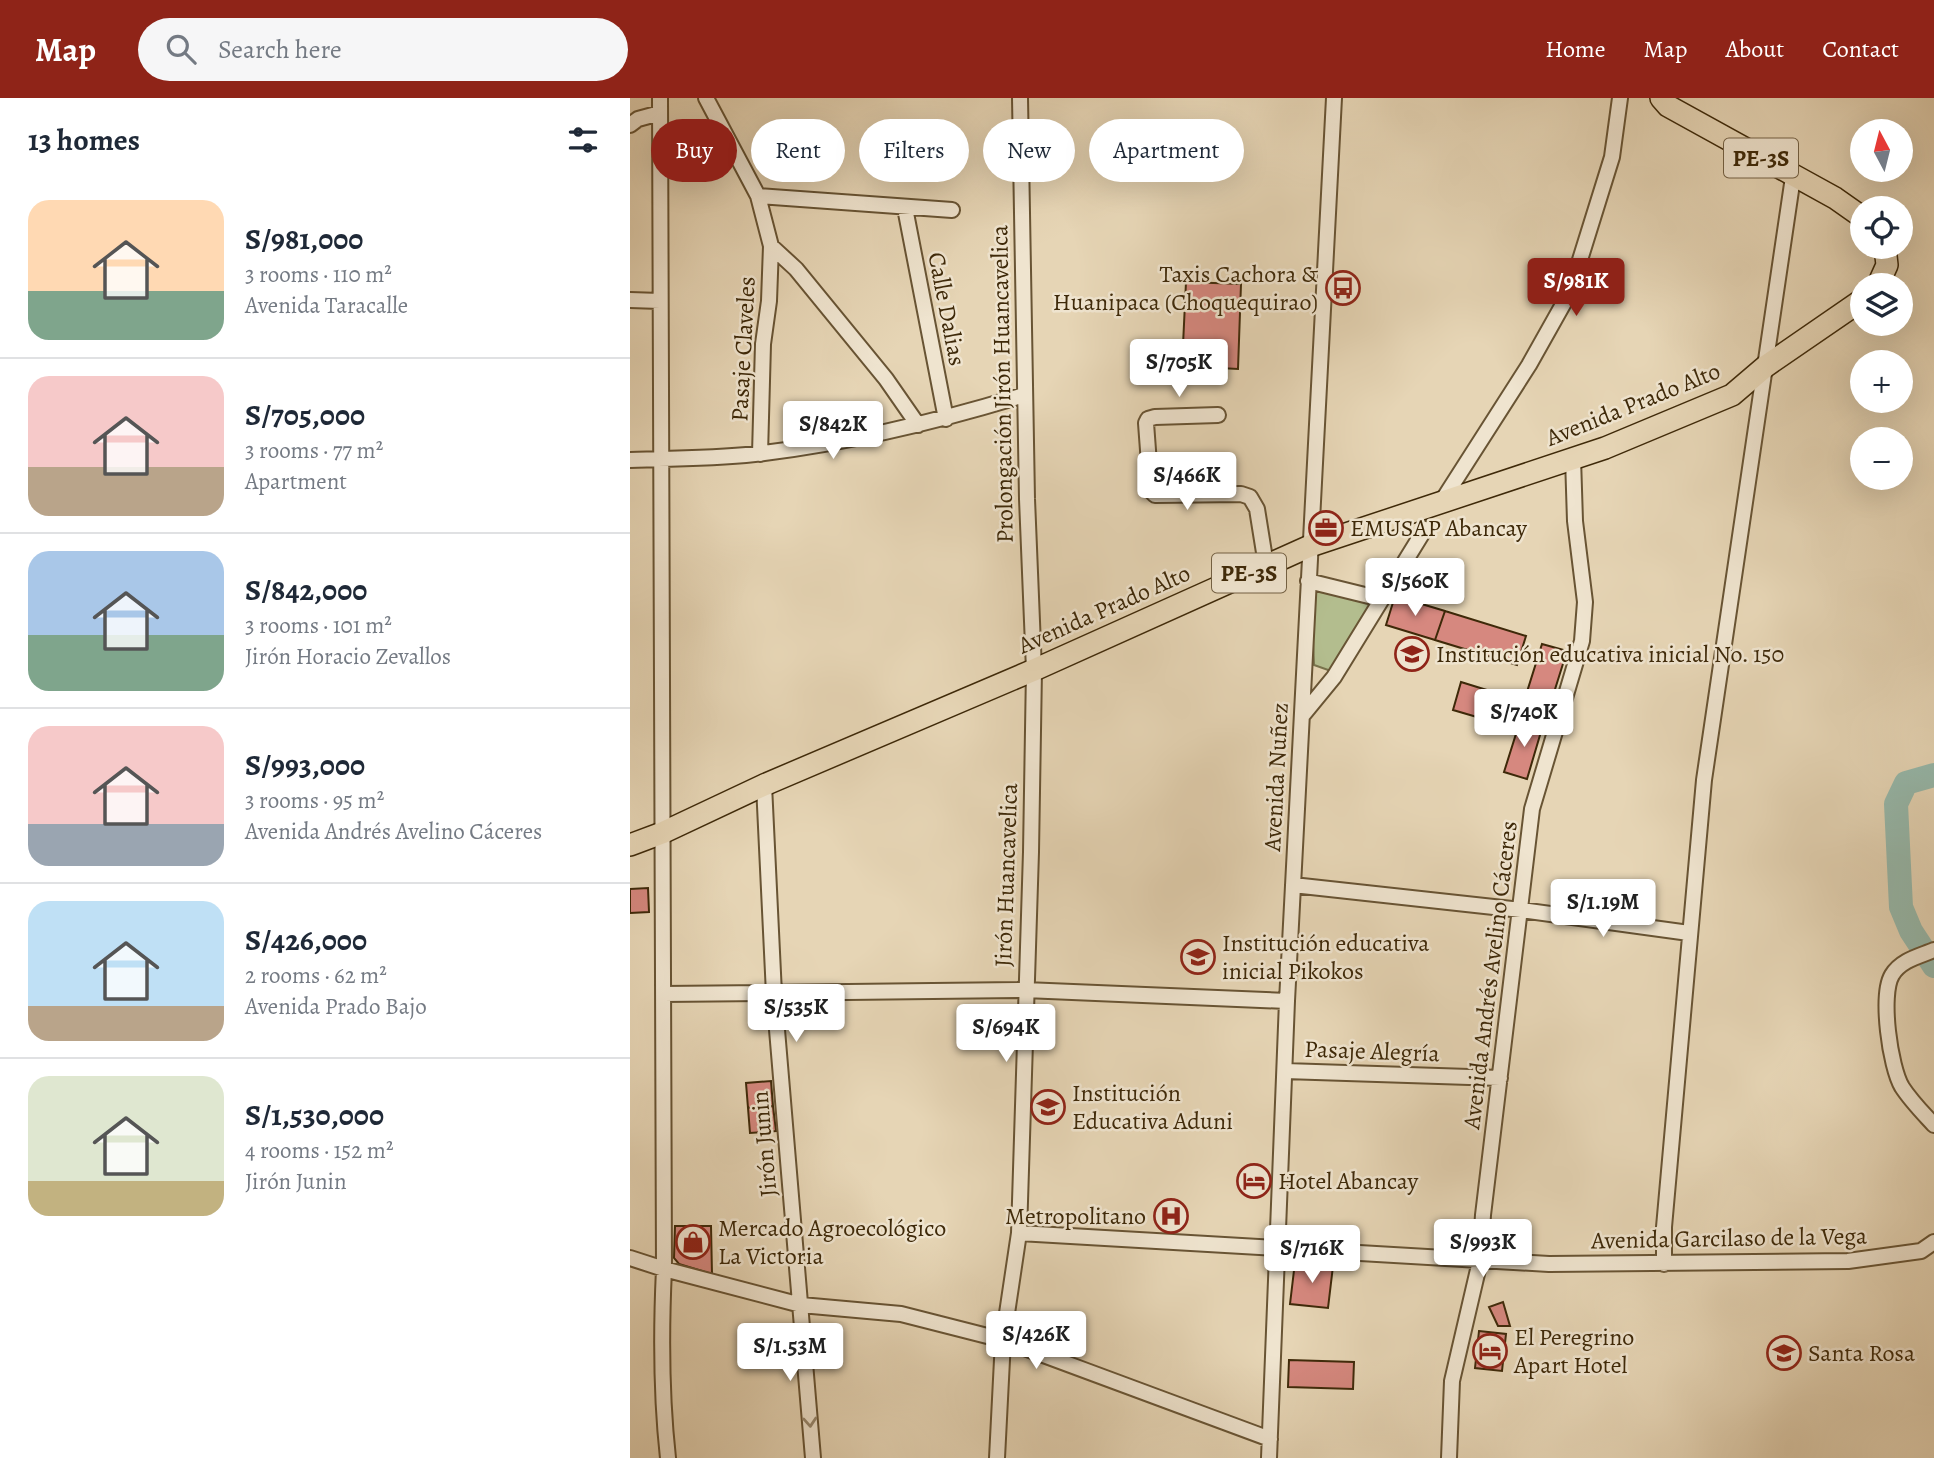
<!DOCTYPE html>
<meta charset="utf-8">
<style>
body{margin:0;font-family:Alegreya,serif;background:#f6f6f7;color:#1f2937;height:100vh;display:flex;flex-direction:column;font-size:26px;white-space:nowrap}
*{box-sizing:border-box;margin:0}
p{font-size:23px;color:#747a83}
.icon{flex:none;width:38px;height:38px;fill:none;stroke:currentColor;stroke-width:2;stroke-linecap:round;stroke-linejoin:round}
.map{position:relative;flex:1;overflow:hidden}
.details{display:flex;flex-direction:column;background:#fff;width:630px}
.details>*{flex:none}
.banner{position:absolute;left:21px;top:21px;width:665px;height:63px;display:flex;gap:14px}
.needle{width:46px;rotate:353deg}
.tools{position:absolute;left:1220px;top:21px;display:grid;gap:14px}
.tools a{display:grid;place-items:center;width:63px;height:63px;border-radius:50%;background:#fff;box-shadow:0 7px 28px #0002;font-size:35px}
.price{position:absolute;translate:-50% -60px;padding:0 16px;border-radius:7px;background:#fff;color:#222;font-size:23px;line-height:46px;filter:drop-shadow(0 2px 4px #0008)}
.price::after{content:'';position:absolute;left:50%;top:42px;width:21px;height:16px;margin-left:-10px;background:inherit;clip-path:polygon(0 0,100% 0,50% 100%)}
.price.on{background:#8f2418;color:#fff}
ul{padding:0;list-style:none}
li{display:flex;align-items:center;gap:21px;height:175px;padding:0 28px}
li+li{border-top:2px solid #e0e1e3}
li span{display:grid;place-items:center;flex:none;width:196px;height:140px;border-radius:21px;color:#555}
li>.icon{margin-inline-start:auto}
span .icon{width:84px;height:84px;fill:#fffc;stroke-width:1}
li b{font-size:30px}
h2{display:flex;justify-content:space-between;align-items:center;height:84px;padding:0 28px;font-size:30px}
.pill{padding:0 24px;border-radius:32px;background:#fff;box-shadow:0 7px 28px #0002;font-size:24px;line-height:63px}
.pill.on{background:#8f2418;color:#fff}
header{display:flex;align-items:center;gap:42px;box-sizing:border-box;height:98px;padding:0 35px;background:#8f2418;color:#fff}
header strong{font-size:33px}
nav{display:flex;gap:38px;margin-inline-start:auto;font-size:24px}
.search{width:490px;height:63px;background:#f6f6f7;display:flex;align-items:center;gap:18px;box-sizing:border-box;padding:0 24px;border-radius:38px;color:#747a83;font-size:26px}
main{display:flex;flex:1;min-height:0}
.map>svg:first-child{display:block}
</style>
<header>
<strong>Map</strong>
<div class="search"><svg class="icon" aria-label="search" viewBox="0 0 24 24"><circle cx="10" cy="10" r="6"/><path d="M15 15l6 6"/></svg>Search here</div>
<nav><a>Home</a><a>Map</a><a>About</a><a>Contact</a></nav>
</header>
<main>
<section class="details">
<h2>13 homes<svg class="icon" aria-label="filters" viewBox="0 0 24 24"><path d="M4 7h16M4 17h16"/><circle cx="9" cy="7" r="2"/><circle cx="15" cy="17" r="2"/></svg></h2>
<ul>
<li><span style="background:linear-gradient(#ffd9b3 65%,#7fa58c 0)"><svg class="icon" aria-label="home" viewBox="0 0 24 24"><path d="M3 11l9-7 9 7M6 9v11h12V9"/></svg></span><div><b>S/981,000</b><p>3 rooms · 110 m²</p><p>Avenida Taracalle</p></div></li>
<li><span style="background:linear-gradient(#f6c9c9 65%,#b9a48a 0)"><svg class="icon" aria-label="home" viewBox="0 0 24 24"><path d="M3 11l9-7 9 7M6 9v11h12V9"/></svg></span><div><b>S/705,000</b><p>3 rooms · 77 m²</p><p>Apartment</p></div></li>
<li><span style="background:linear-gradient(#a9c7e8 60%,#7fa58c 0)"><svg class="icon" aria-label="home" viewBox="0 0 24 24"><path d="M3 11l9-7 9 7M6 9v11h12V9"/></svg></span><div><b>S/842,000</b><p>3 rooms · 101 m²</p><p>Jirón Horacio Zevallos</p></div></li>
<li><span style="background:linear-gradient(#f6c9c9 70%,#9aa5b1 0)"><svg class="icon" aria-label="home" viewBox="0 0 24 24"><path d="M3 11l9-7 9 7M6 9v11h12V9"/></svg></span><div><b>S/993,000</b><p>3 rooms · 95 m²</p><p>Avenida Andrés Avelino Cáceres</p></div></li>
<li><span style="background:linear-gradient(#bfe0f5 75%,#b9a48a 0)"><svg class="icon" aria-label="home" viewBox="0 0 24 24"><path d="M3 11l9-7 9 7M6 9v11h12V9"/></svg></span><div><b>S/426,000</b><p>2 rooms · 62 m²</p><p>Avenida Prado Bajo</p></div></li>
<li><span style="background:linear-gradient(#dfe7d0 75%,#c2b280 0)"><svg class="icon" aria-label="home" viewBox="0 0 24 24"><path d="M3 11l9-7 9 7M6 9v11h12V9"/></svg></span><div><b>S/1,530,000</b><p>4 rooms · 152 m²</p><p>Jirón Junin</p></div></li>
</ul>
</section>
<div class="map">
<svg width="1304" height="1360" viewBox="0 0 1304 1360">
<rect width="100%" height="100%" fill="#e6d5b5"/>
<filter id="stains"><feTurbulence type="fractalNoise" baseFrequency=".00286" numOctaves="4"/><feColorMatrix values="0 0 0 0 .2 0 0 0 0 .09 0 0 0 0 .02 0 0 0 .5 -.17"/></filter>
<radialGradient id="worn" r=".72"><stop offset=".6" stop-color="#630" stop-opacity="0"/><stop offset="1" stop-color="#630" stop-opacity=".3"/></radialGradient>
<!-- green -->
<path fill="#b3bd8e" stroke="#78734c" stroke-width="2" d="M681,491L744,504L701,573L684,567Z"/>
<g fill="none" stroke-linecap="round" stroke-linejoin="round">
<!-- river -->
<path stroke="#96b9ac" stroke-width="24" d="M1304,677L1276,685L1266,706L1271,809L1281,833L1304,868"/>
</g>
<!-- building -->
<path fill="#d6887f" stroke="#3e2909" stroke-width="2" d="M556,184L611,186L608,271L552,268Z
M765,498L815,513L805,542L756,527Z
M815,513L896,538L887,567L805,542Z
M912,546L937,553L916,620L891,613Z
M831,584L889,602L881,629L823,612Z
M891,620L913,627L897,681L874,674Z
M18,790L19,814L0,815V791Z
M141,983L143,1008L118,1010L116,985Z
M143,1008L146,1033L120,1035L118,1010Z
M45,1128H81L82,1176L49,1166L44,1160Z
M665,1164L703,1168L698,1210L660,1206Z
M873,1204L880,1228H868L859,1209Z
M849,1233L876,1236L872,1273L845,1270Z
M659,1262L724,1264L723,1291L658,1289Z"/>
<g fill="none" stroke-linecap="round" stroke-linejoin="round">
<!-- minor casing -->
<g stroke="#685434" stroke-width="18">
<path id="minor" d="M30,0L34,1171C31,1234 31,1297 38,1360
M76,0L128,98L141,148L166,171L256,281L288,327
M0,27L8,21L30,15
M128,98L322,112
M275,110L316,321
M0,202L30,203
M588,317L525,319L518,321L516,325L521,393L525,397L611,396L620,399L627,411L636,467
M130,356L133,246L139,203L141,148
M0,362C44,360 90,361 134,355C223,344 309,323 394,297
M812,403L899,267L940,194L982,59L990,0
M678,483L751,501
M672,618L704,579L795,431
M134,687L144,896L183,1360
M663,787L891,812L1059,835
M1304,852C1290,858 1271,862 1262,877C1250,897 1260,969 1272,989C1281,1003 1293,1015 1304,1027
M33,896L395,892L657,903
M655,973L870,980
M389,1135L919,1166L1218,1163L1291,1153L1304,1144
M0,1160L34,1171L171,1207L271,1216L373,1242L640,1341
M1034,1166V1129L1074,682L1163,79
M367,1360L373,1242L389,1135L401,754L404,572L397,401L390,0
M639,1360L657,903L704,0
M819,1360L822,1283L850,1163L853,1117L902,711L952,543L955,504L945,423L943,360"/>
</g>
<!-- highway casing -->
<g stroke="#3e2909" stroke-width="24">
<path id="highway" d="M1031,0L1038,8L1205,100L1232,119
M1248,187L1257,167L1255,149
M0,747L32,735L134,687L404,572L680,448L975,350L1102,297L1136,268L1232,202"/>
</g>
<!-- minor -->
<use href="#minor" stroke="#efe4cf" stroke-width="14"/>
<!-- highway -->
<use href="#highway" stroke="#e6d5b5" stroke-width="21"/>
</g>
<!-- one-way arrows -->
<defs><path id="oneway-chevron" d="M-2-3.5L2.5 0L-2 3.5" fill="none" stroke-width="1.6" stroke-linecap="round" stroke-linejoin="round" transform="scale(1.75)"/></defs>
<use stroke="#96866c" href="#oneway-chevron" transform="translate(180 1324) rotate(86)"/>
<!-- icons -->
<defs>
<g id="bus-ring" transform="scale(1.75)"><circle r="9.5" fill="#efe4cf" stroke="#8f2418" stroke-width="1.5"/><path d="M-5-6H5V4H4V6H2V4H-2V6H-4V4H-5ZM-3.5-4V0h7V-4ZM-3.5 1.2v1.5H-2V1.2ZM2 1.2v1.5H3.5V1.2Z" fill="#8f2418"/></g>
<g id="office-ring" transform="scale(1.75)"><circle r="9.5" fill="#efe4cf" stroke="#8f2418" stroke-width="1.5"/><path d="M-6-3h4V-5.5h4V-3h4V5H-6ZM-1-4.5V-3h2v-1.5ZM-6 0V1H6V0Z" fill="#8f2418"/></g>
<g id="school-ring" transform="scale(1.75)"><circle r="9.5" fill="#efe4cf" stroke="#8f2418" stroke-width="1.5"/><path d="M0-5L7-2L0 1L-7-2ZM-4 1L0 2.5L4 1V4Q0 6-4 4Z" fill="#8f2418"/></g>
<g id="hotel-ring" transform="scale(1.75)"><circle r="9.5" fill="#efe4cf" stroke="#8f2418" stroke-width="1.5"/><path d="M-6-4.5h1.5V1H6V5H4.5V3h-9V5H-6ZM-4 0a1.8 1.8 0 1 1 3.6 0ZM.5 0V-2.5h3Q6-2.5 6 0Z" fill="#8f2418"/></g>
<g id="hospital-ring" transform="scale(1.75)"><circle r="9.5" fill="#efe4cf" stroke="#8f2418" stroke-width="1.5"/><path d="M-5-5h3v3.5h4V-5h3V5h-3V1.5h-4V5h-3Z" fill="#8f2418"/></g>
<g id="shop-ring" transform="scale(1.75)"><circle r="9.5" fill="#efe4cf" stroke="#8f2418" stroke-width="1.5"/><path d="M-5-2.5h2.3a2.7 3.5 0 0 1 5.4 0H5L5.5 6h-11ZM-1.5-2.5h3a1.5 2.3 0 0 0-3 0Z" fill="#8f2418"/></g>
</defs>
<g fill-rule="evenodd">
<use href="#bus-ring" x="713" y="190"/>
<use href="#office-ring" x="696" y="430"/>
<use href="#school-ring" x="782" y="556"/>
<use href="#school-ring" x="568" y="859"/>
<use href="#school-ring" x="418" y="1009"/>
<use href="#hotel-ring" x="624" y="1083"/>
<use href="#hospital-ring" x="541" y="1118"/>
<use href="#shop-ring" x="63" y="1144"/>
<use href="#hotel-ring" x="860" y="1253"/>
<use href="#school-ring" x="1154" y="1255"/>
</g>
<g text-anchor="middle" stroke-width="5" stroke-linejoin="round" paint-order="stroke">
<!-- shield labels -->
<g fill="#efe4cf" stroke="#736144" stroke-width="2">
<rect x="1094" y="40.5" width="74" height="39" rx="5"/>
<rect x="582" y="455.5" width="74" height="39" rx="5"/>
</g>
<g font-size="23" font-weight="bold" fill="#3e2909">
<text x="1131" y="68">PE-3S</text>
<text x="619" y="483">PE-3S</text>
</g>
<!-- poi labels -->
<g font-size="24" fill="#3e2909" stroke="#efe4cf" text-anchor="start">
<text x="688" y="184" text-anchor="end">Taxis Cachora &amp;<tspan x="688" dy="28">Huanipaca (Choquequirao)</tspan></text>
<text x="720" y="438">EMUSAP Abancay</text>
<text x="806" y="564">Institución educativa inicial No. 150</text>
<text x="592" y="853">Institución educativa<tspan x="592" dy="28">inicial Pikokos</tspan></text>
<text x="442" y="1003">Institución<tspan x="442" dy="28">Educativa Aduni</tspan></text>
<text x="648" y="1091">Hotel Abancay</text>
<text x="516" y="1126" text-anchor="end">Metropolitano</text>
<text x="88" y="1138">Mercado Agroecológico<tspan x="88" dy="28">La Victoria</tspan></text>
<text x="884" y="1247">El Peregrino<tspan x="884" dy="28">Apart Hotel</tspan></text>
<text x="1178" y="1263">Santa Rosa</text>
</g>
<!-- street labels -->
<g font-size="24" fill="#3e2909" stroke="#efe4cf">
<text transform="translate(317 211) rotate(79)" y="8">Calle Dalias</text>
<text transform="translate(113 251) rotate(-87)" y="8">Pasaje Claveles</text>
<text transform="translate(372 286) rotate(-91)" y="8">Prolongación Jirón Huancavelica</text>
<text transform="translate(1003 306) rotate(-22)" y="8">Avenida Prado Alto</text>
<text transform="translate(474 511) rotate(-24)" y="8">Avenida Prado Alto</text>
<text transform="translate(646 679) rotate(-87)" y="8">Avenida Nuñez</text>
<text transform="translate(376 777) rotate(-88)" y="8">Jirón Huancavelica</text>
<text transform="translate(860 877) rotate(-83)" y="8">Avenida Andrés Avelino Cáceres</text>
<text transform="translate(742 953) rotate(2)" y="8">Pasaje Alegría</text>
<text transform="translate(134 1046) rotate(-95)" y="8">Jirón Junin</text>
<text transform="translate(1099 1140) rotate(-1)" y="8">Avenida Garcilaso de la Vega</text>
</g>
</g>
<rect width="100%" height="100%" filter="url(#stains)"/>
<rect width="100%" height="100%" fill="url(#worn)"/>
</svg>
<div class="tools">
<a><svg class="needle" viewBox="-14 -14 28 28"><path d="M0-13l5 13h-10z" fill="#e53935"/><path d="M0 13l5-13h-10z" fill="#747a83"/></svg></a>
<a><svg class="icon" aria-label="locate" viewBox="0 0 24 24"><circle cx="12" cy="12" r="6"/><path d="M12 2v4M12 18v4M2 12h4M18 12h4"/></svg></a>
<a><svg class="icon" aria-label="layers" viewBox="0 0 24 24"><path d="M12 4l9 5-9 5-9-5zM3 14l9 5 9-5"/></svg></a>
<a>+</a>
<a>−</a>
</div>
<b class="price on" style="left:946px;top:220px">S/981K</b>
<b class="price" style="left:549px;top:301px">S/705K</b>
<b class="price" style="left:203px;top:363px">S/842K</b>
<b class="price" style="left:557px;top:414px">S/466K</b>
<b class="price" style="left:785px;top:520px">S/560K</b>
<b class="price" style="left:894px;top:651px">S/740K</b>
<b class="price" style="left:973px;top:841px">S/1.19M</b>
<b class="price" style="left:166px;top:946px">S/535K</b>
<b class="price" style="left:376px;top:966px">S/694K</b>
<b class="price" style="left:853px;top:1181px">S/993K</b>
<b class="price" style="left:682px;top:1187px">S/716K</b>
<b class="price" style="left:406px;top:1273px">S/426K</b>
<b class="price" style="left:160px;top:1285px">S/1.53M</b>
<div class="banner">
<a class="pill on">Buy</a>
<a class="pill">Rent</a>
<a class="pill">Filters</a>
<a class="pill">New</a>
<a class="pill">Apartment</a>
</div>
</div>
</main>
